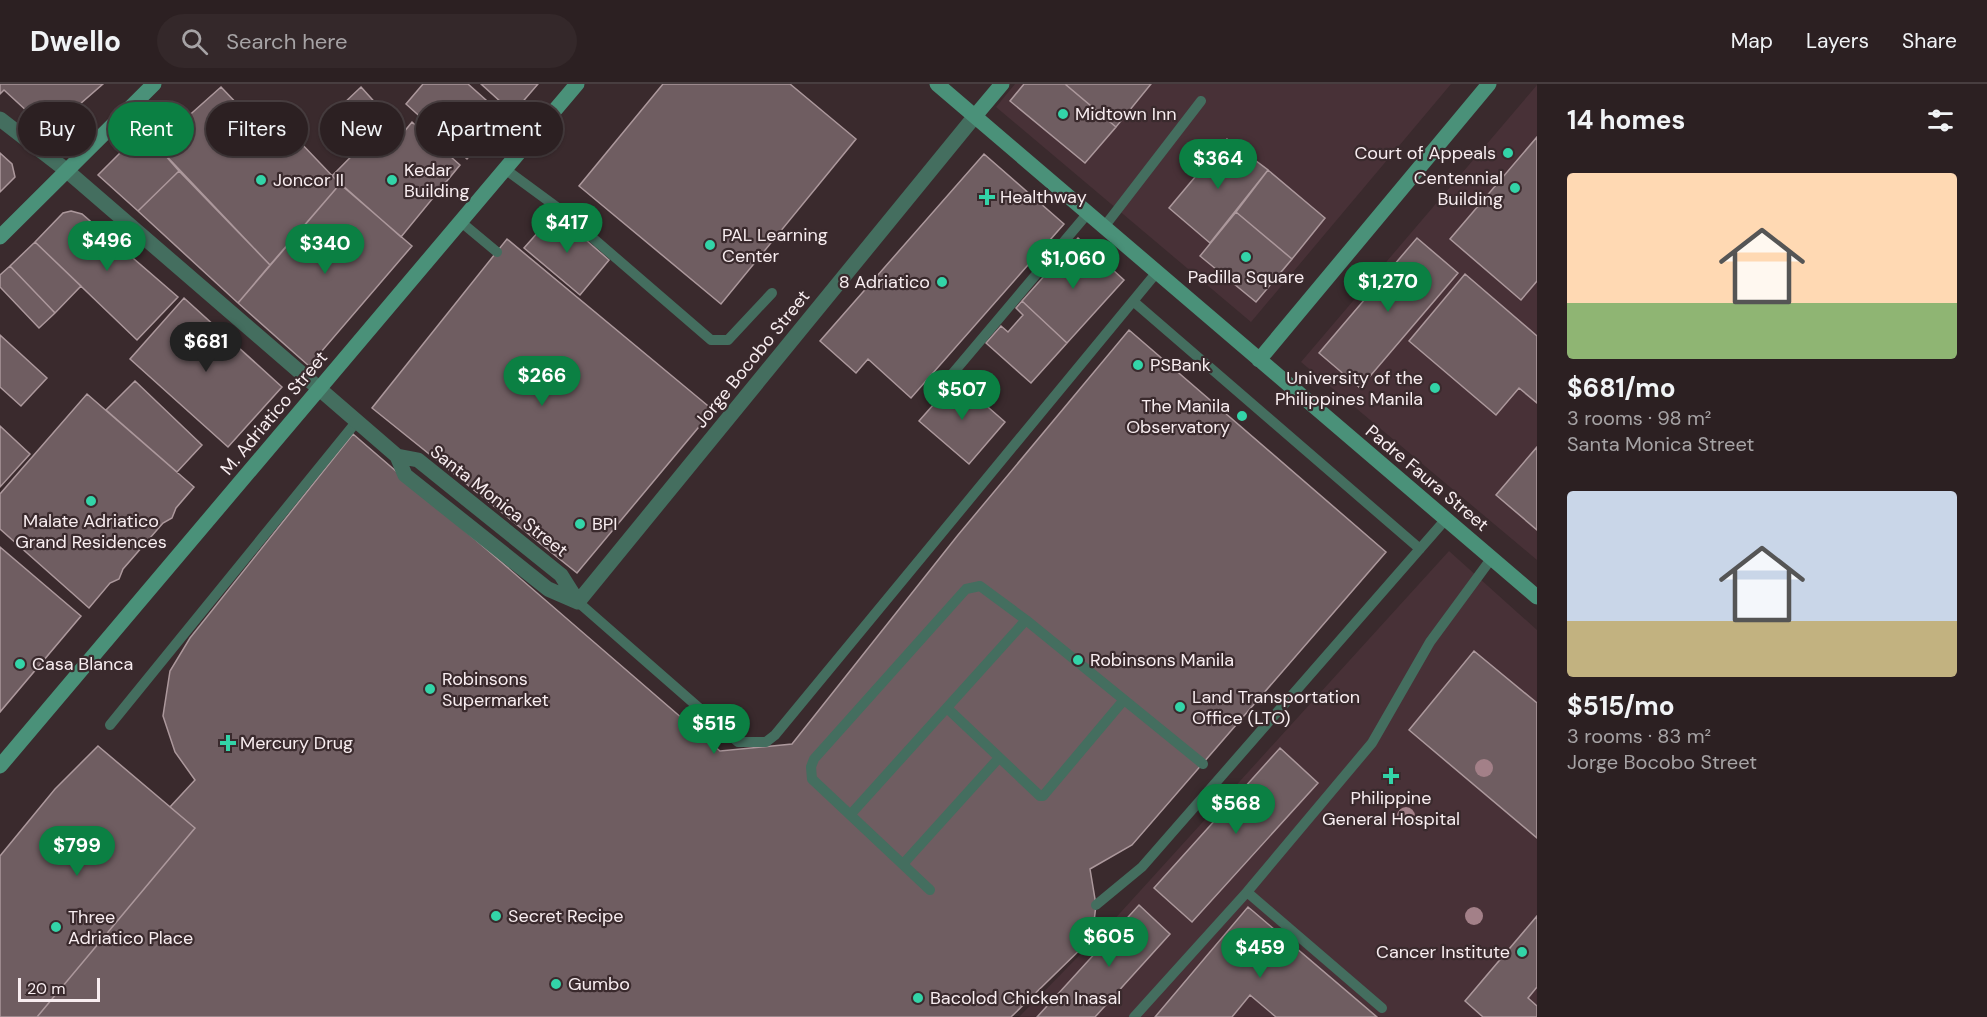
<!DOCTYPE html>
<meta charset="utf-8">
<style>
body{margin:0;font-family:"DM Sans",sans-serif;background:#34282a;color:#f1f3f6;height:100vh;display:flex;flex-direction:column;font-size:22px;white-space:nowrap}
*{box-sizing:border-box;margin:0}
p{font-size:20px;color:#a6a3a5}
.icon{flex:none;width:33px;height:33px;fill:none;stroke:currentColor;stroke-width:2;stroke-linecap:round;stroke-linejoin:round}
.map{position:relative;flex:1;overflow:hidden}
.drawer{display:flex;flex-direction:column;background:#2c2022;width:450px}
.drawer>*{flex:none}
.top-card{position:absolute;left:18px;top:18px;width:570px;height:54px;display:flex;gap:12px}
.scale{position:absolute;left:18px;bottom:15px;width:82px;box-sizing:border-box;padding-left:6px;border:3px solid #f8edf0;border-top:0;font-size:16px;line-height:21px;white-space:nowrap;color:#f8edf0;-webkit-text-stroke:4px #3a2a2d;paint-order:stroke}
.price{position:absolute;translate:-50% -51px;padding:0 14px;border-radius:21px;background:#0b8043;color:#fff;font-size:20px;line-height:39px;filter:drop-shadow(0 2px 3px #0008)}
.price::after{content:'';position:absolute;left:50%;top:36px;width:18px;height:14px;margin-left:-9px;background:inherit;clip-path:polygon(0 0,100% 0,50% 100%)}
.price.selected{background:#222;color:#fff}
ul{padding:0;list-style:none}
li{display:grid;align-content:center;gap:12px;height:318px;padding:0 30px}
li span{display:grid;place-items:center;height:186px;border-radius:6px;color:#555}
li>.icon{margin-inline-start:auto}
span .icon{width:108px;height:108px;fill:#fffc;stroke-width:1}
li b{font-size:26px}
h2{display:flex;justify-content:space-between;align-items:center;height:72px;padding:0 30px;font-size:26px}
.pill{padding:0 21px;border-radius:27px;background:#2c2022;box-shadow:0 2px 4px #0004,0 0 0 2px #483e40;font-size:21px;line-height:54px}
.pill.selected{background:#0b8043;color:#fff}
header{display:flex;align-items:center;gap:36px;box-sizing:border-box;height:84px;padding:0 30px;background:#2c2022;border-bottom:2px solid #483e40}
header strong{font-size:28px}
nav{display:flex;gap:33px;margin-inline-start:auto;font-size:21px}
.search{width:420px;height:54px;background:#34282a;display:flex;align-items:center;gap:15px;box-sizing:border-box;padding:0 21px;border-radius:33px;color:#a6a3a5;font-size:22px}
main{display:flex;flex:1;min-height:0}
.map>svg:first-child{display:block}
</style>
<header>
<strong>Dwello</strong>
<div class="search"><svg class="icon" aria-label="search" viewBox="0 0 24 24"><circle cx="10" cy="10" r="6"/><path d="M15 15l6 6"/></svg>Search here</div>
<nav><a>Map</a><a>Layers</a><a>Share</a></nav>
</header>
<main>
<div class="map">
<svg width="1537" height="933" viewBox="0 0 1537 933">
<rect width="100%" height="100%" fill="#3a2a2d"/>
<!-- built -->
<path fill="#483137" d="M1015,0H1451L1251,238L996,23Z
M1537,1V476L1301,278Z
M1449,467L1537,546V933H1019L1111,839Z"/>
<!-- building -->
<path fill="#6f5d61" stroke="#ac989c" stroke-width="1.5" d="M0,0H103L57,40L42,41L4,6L0,10Z
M423,0H468L504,32L467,75L406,20Z
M481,0H538L513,29Z
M663,0H790L856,55L721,220L579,102Z
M1024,0H1065L1116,43L1085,79L1010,17Z
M1065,0H1151L1116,43Z
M221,3L264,48L277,34L340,100L270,181L156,61Z
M361,3L389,34L351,71L321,41Z
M389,34L403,49L412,38L460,81L401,153L332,92Z
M143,46L179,87L138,127L98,91Z
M1537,53V197L1521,216L1450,155Z
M1227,55L1268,86L1210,159L1169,124Z
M0,69L12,80L15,93L0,108Z
M984,70L1064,140L911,314L868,275L856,289L820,257Z
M1268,86L1325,134L1292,175L1236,128Z
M179,87L270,181L238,219L138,127Z
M340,100L412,162L309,282L238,219Z
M71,127L82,130L178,213L137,256L35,158L63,129Z
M1236,128L1292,175L1256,218L1200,172Z
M555,129L609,176L580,211L524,164Z
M1078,154L1124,196L1067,259L1022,217Z
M1417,154L1458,189L1360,304L1319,269Z
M507,155L713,326L577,489L372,324Z
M35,158L81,202L55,229L10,182Z
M10,182L55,229L39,244L0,203V191Z
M1465,190L1537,252V319L1519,304L1496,331L1409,257Z
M184,214L282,303L228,363L130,275Z
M1022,217L1067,259L1031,299L986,259L1001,242L1008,248L1023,231L1016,224Z
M1129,246L1386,468L1132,761L1090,785L1096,821L1092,854L1011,933H37L195,744L170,723L195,696L175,668L163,632L170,587L190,554L353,350L720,667L792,660L958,451Z
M0,251L47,294L21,322L0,303Z
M956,295L1005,338L969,380L919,337Z
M135,297L202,361L177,388L106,326Z
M87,310L194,403L176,424L172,434L163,439L123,485L119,495L110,499L89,524L0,445V410Z
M0,342L30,370L0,403Z
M1537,363V446L1496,411Z
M0,463L81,532L0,628Z
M1474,567L1537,619V754L1409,646Z
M98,662L195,744L37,933H0V772L55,705Z
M1280,664L1318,699L1192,838L1154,804Z
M1139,821L1170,850L1095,933H1037Z
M1248,823L1254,828L1377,933H1276L1250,911L1232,933H1155Z
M1537,832V903L1528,914L1537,922V933H1483L1465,917Z"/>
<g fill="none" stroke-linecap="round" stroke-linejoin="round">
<!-- lane -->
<path stroke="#446e5f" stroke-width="10" d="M505,85L558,124L711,256H728L772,209
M461,138L497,168
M1104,143L1201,17
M1133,217L1420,465
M937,308L1088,129
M578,518L738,658H766L775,651L1157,188
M947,624L1040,712H1043L1123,617
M110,641L357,337
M850,731L1026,536
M903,780L998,675
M930,806L812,695L811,683L814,675L966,505L980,502L1026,536L1203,680
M1247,808L1382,924
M1096,821L1142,783L1446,435
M1134,933L1247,808L1372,659L1430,558L1491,475"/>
<!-- street -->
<path stroke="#446e5f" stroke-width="15" d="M0,35L66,86L397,372L405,391L548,505L578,518
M397,372L418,376L561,491L578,518
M578,518L975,32"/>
<!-- secondary -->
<path stroke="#4a9179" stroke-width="15" d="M937,0L1537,513
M975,32L1002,0
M0,153L154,0
M1259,276L1489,0
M0,682L577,0"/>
</g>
<!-- trees -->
<g fill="#a38088">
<circle cx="1484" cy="684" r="9"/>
<circle cx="1406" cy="732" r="9"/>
<circle cx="1474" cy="832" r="9"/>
</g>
<!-- markers -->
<g fill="#33d4a8" stroke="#3a2a2d" stroke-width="2">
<circle cx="1063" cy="30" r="6"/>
<circle cx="1508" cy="69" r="6"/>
<circle cx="261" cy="96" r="6"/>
<circle cx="392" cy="96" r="6"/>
<circle cx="1515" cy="104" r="6"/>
<path d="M984 104h6v6h6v6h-6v6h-6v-6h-6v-6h6z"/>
<circle cx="710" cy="161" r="6"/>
<circle cx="1246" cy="173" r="6"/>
<circle cx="942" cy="198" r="6"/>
<circle cx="1138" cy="281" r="6"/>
<circle cx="1435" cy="304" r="6"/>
<circle cx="1242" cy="332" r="6"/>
<circle cx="91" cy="417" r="6"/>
<circle cx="580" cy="440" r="6"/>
<circle cx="1078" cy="576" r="6"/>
<circle cx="20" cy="580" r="6"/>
<circle cx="430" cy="605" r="6"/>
<circle cx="1180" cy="623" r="6"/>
<path d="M225 650h6v6h6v6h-6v6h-6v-6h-6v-6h6z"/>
<path d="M1388 683h6v6h6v6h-6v6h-6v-6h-6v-6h6z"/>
<circle cx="496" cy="832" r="6"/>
<circle cx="56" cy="843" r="6"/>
<circle cx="1522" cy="868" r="6"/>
<circle cx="556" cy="900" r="6"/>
<circle cx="918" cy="914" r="6"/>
</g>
<g text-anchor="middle" stroke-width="4.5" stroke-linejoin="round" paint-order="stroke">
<!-- poi labels -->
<g font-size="18" fill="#f8edf0" stroke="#3a2a2d" text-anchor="start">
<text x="1075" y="36">Midtown Inn</text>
<text x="1496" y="75" text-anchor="end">Court of Appeals</text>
<text x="404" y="92">Kedar<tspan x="404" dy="21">Building</tspan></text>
<text x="1503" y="100" text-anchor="end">Centennial<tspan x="1503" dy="21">Building</tspan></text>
<text x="273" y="102">Joncor II</text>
<text x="1000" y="119">Healthway</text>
<text x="722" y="157">PAL Learning<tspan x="722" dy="21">Center</tspan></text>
<text x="1246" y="199" text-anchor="middle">Padilla Square</text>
<text x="930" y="204" text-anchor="end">8 Adriatico</text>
<text x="1150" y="287">PSBank</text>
<text x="1423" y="300" text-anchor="end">University of the<tspan x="1423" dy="21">Philippines Manila</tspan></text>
<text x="1230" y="328" text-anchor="end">The Manila<tspan x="1230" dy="21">Observatory</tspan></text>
<text x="91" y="443" text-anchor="middle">Malate Adriatico<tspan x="91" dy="21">Grand Residences</tspan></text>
<text x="592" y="446">BPI</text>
<text x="1090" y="582">Robinsons Manila</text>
<text x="32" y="586">Casa Blanca</text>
<text x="442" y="601">Robinsons<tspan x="442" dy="21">Supermarket</tspan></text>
<text x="1192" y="619">Land Transportation<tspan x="1192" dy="21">Office (LTO)</tspan></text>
<text x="240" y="665">Mercury Drug</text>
<text x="1391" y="720" text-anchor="middle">Philippine<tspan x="1391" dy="21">General Hospital</tspan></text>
<text x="508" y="838">Secret Recipe</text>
<text x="68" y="839">Three<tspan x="68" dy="21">Adriatico Place</tspan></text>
<text x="1510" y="874" text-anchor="end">Cancer Institute</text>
<text x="568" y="906">Gumbo</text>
<text x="930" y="920">Bacolod Chicken Inasal</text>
</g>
<!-- street labels -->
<g font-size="18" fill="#f8edf0" stroke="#3a2a2d">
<text transform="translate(752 275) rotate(-51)" y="6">Jorge Bocobo Street</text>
<text transform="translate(274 329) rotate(-50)" y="6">M. Adriatico Street</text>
<text transform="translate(1427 394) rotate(40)" y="6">Padre Faura Street</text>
<text transform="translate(499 417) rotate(38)" y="6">Santa Monica Street</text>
</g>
</g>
</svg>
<div class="scale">20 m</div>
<b class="price" style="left:1218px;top:106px">$364</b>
<b class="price" style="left:567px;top:170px">$417</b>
<b class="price" style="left:107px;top:188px">$496</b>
<b class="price" style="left:325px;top:191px">$340</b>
<b class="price" style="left:1073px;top:206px">$1,060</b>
<b class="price" style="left:1388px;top:229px">$1,270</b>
<b class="price selected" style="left:206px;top:289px">$681</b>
<b class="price" style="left:542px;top:323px">$266</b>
<b class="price" style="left:962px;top:337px">$507</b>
<b class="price" style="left:714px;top:671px">$515</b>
<b class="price" style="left:1236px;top:751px">$568</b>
<b class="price" style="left:77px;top:793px">$799</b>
<b class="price" style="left:1109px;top:884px">$605</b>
<b class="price" style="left:1260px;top:895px">$459</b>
<div class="top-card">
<a class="pill">Buy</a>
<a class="pill selected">Rent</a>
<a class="pill">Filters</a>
<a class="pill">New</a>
<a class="pill">Apartment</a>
</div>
</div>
<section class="drawer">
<h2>14 homes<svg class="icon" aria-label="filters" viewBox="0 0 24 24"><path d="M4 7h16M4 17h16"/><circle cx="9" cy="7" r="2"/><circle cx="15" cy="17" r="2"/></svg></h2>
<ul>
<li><span style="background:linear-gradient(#ffd9b3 70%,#8fb573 0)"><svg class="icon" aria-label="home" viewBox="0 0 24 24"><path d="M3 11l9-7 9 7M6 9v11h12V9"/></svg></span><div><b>$681/mo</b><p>3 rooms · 98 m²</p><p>Santa Monica Street</p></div></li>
<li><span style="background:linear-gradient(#c9d6e8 70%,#c2b280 0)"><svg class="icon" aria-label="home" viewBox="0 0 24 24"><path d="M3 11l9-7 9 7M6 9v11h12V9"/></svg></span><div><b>$515/mo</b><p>3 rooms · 83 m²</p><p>Jorge Bocobo Street</p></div></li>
</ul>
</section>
</main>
